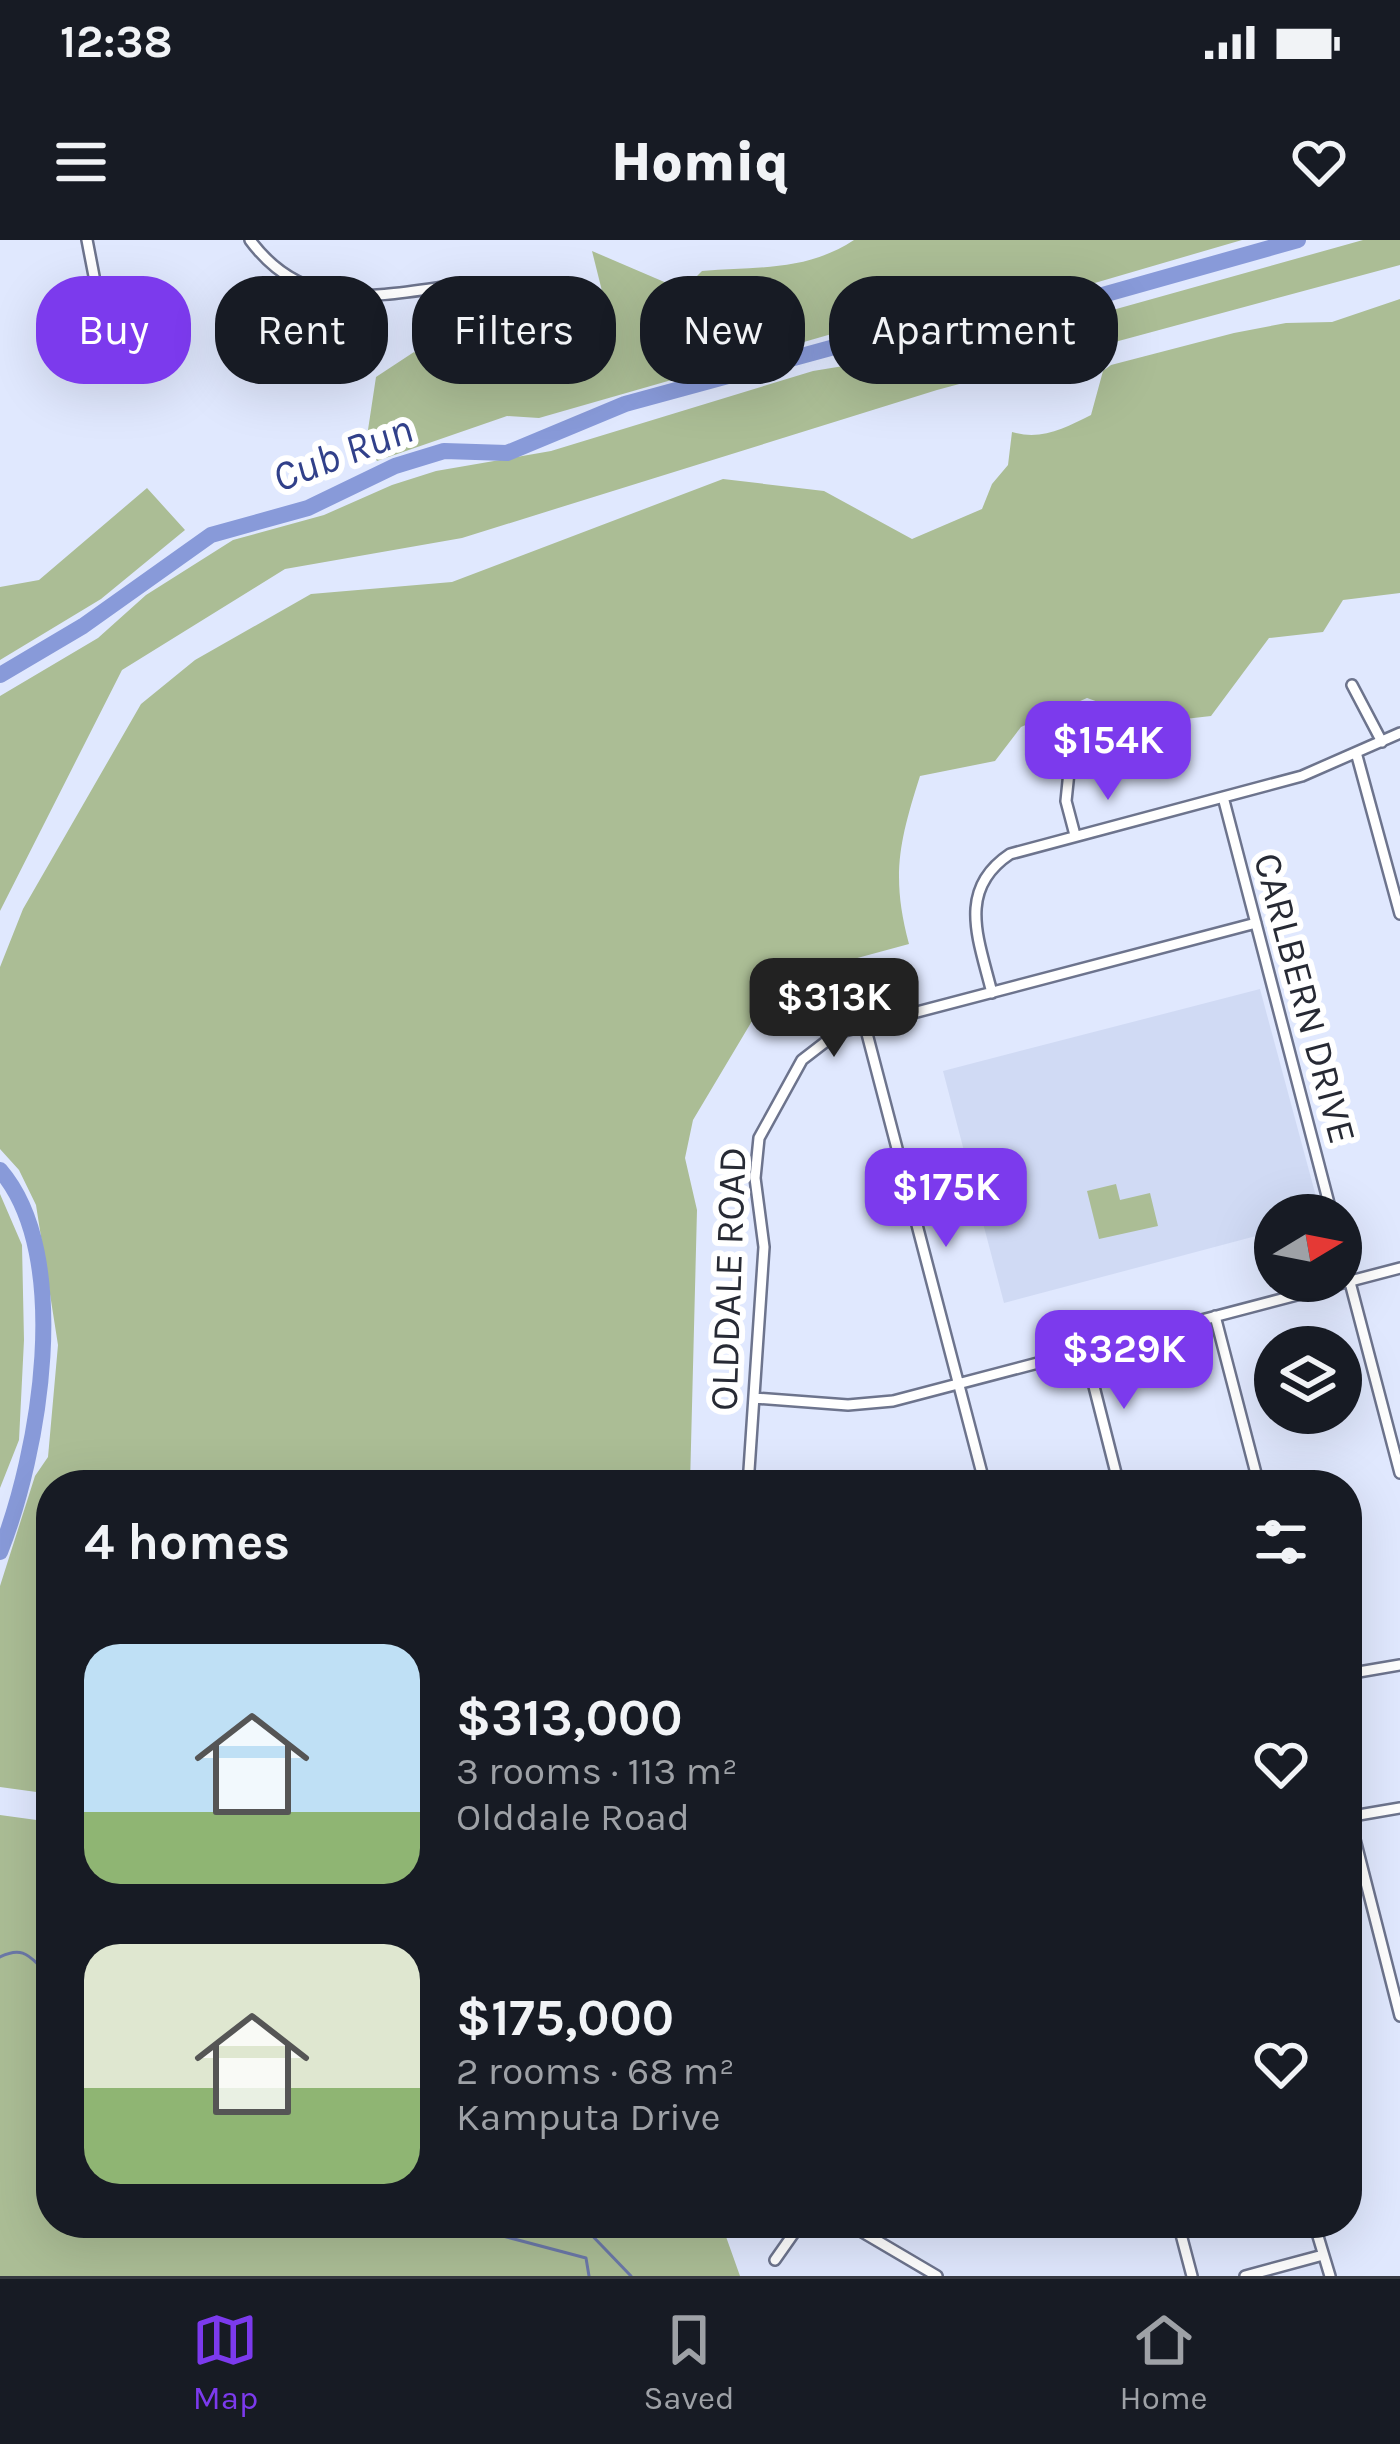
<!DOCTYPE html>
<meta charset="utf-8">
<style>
body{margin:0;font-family:Karla,sans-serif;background:#20242c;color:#f1f3f6;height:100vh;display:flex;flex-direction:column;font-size:45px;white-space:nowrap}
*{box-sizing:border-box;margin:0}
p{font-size:39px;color:#9ea1a6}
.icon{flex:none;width:66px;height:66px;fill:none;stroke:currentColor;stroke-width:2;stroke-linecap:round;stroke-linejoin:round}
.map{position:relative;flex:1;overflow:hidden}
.details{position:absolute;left:36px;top:1230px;width:1326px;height:768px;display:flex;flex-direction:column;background:#171b24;border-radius:48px;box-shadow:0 12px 48px #0002}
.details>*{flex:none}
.hud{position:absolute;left:36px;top:36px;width:1329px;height:108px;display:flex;gap:24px}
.needle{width:78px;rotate:80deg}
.buttons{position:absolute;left:1254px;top:954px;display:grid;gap:24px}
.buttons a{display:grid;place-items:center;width:108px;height:108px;border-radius:50%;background:#171b24;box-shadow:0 12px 48px #0002;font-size:60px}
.price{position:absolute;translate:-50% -102px;padding:0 27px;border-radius:24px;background:#7c3aed;color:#fff;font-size:39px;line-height:78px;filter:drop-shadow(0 3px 6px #0008)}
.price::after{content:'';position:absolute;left:50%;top:72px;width:36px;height:27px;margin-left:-18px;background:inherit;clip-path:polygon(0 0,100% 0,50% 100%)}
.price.on{background:#222;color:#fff}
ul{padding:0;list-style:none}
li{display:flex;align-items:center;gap:36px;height:300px;padding:0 48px}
li span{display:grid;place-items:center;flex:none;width:336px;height:240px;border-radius:36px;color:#555}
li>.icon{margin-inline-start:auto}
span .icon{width:144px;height:144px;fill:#fffc;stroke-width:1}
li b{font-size:51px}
h2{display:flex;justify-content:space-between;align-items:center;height:144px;padding:0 48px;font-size:51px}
.pill{padding:0 42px;border-radius:48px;background:#171b24;box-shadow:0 12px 48px #0002;font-size:42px;line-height:108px}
.pill.on{background:#7c3aed;color:#fff}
.status{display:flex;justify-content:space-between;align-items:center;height:84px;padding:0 60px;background:#171b24;direction:ltr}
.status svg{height:33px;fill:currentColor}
header{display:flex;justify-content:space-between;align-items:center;height:156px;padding:0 48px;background:#171b24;font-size:54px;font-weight:800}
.dock{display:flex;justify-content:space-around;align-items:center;height:168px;border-top:3px solid #363941;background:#171b24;font-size:33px;color:#9ea1a6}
.dock a{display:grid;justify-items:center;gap:6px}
.dock .on{color:#7c3aed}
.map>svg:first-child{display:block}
</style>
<div class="status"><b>12:38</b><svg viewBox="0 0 49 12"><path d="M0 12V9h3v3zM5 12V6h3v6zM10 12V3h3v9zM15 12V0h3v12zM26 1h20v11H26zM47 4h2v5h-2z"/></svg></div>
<header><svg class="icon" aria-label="menu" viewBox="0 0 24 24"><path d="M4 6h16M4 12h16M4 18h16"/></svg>Homiq<svg class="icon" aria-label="heart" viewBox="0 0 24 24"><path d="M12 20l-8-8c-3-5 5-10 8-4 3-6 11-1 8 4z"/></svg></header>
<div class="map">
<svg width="1400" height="2036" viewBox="0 0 1400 2036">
<rect width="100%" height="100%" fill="#e0e8fe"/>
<!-- built -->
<path fill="#d0daf4" d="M1260,749L1321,975H1275V991L1004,1063L943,831Z"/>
<!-- green -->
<path fill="#abbd95" d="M854,0H1242L995,72L863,85L539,178L507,176L377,221L366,203L376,137L414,112L453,140L610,83L592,11L683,50L702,31C758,26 805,32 854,0Z
M1363,0H1400V25L937,150L462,298L285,329L122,430L0,671V456L98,398L146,355L233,300L324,275L392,245L436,231L551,211L813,131L1009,99Z
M1400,59V353L1343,360L1323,392L1269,398L1211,476L1185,479L1166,473L1146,510L1127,508L1104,464L1087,458L1021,487L995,521L920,536C899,602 891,637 909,704L802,733L755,776L693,880L685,918L697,970L690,1245H51V1554L0,1547V1346L35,1236L48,1217L58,1105L36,965L19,930L0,909V727L23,669L141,464L195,420L311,354L452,342L723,239L824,251L912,299L982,269L992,244L1008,225L1012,192C1041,201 1065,188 1091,175L1103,131L1111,125L1234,93L1286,83L1332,82Z
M147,248L185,290L101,359L0,420V347L39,340Z
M1116,944L1120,960L1150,953L1158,986L1099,999L1087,951Z
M0,954L22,1005L24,1100L19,1200L0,1248Z
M0,1575L51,1582V1983H710L724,1991L740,2036H0Z"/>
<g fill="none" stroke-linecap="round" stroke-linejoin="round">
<!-- stream -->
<path stroke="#6b78a8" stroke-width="3" d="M0,1717C28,1703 32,1723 51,1735
M498,1983L503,1996L586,2018L589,2036
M580,1983L631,2036"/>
<!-- river -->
<path stroke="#889ad9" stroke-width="16" d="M0,435L83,386L211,295L308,268L395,226L444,211L507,213L625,164L860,100L971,92L1298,0
M0,930C74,1016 39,1214 0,1312"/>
<!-- minor casing -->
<g stroke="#6d748d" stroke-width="14">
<path id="minor" d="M87,0L94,36
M250,0C303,72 373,57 450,46
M1352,445L1382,502
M1357,516L1400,674
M1069,532L1066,561L1075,595
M1223,557L1332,975
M992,753C979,700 956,650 1010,614L1302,536L1400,493
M865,786L985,1245
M1341,1008L1400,1233
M1215,1076L1259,1245
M1085,1111L1119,1245
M754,1158L848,1165L893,1161L1400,1028
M748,1245L764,1007L755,938L759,898L802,820L837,793L1256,683
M1347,1434L1400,1425
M1349,1576L1400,1776
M1347,1577L1400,1568
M847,1983L937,2036
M1178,1983L1192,2036
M1314,1983L1330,2036
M775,2020L801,1983
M1245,2036L1323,2015"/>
</g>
<!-- minor -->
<use href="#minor" stroke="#fff" stroke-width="9"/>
</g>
<g text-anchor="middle" stroke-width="12" stroke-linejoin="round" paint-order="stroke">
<!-- street labels -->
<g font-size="39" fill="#272a34" stroke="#fff">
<text transform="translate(1306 758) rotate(75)" y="14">CARLBERN DRIVE</text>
<text transform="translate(727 1039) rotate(-88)" y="14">OLDDALE ROAD</text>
</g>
<!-- water labels -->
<g font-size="42" font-style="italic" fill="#31408a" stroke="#fff">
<text transform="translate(342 212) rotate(-21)" y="15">Cub Run</text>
</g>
</g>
</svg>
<div class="buttons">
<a><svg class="needle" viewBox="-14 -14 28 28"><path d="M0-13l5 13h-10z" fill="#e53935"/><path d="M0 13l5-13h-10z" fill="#9ea1a6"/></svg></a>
<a><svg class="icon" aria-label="layers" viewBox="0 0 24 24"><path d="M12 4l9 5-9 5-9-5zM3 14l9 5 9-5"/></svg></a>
</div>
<b class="price" style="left:1108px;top:563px">$154K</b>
<b class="price on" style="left:834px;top:820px">$313K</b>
<b class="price" style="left:946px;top:1010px">$175K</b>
<b class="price" style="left:1124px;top:1172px">$329K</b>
<div class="hud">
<a class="pill on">Buy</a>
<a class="pill">Rent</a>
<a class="pill">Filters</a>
<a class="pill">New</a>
<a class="pill">Apartment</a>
</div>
<section class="details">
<h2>4 homes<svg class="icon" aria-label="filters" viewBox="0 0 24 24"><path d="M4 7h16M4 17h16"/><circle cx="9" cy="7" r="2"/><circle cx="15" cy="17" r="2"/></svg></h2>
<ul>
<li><span style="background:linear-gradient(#bfe0f5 70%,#8fb573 0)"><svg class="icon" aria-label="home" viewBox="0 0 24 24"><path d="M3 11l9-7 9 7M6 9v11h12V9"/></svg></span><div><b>$313,000</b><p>3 rooms · 113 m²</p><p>Olddale Road</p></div><svg class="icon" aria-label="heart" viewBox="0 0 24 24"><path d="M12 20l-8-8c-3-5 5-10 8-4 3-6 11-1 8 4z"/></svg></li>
<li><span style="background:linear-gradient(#dfe7d0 60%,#8fb573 0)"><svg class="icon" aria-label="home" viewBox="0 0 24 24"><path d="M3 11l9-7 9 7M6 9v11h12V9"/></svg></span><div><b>$175,000</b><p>2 rooms · 68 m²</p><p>Kamputa Drive</p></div><svg class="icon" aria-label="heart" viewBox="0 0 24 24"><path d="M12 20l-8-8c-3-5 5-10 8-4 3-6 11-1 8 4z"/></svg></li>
</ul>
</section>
</div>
<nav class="dock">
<a class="on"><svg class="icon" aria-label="map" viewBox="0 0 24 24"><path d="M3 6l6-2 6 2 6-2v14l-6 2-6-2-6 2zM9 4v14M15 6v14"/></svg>Map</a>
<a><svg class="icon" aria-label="saved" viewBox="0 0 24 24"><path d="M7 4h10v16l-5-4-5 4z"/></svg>Saved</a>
<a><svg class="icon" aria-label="home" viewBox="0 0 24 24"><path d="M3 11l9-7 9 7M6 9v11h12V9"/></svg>Home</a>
</nav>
